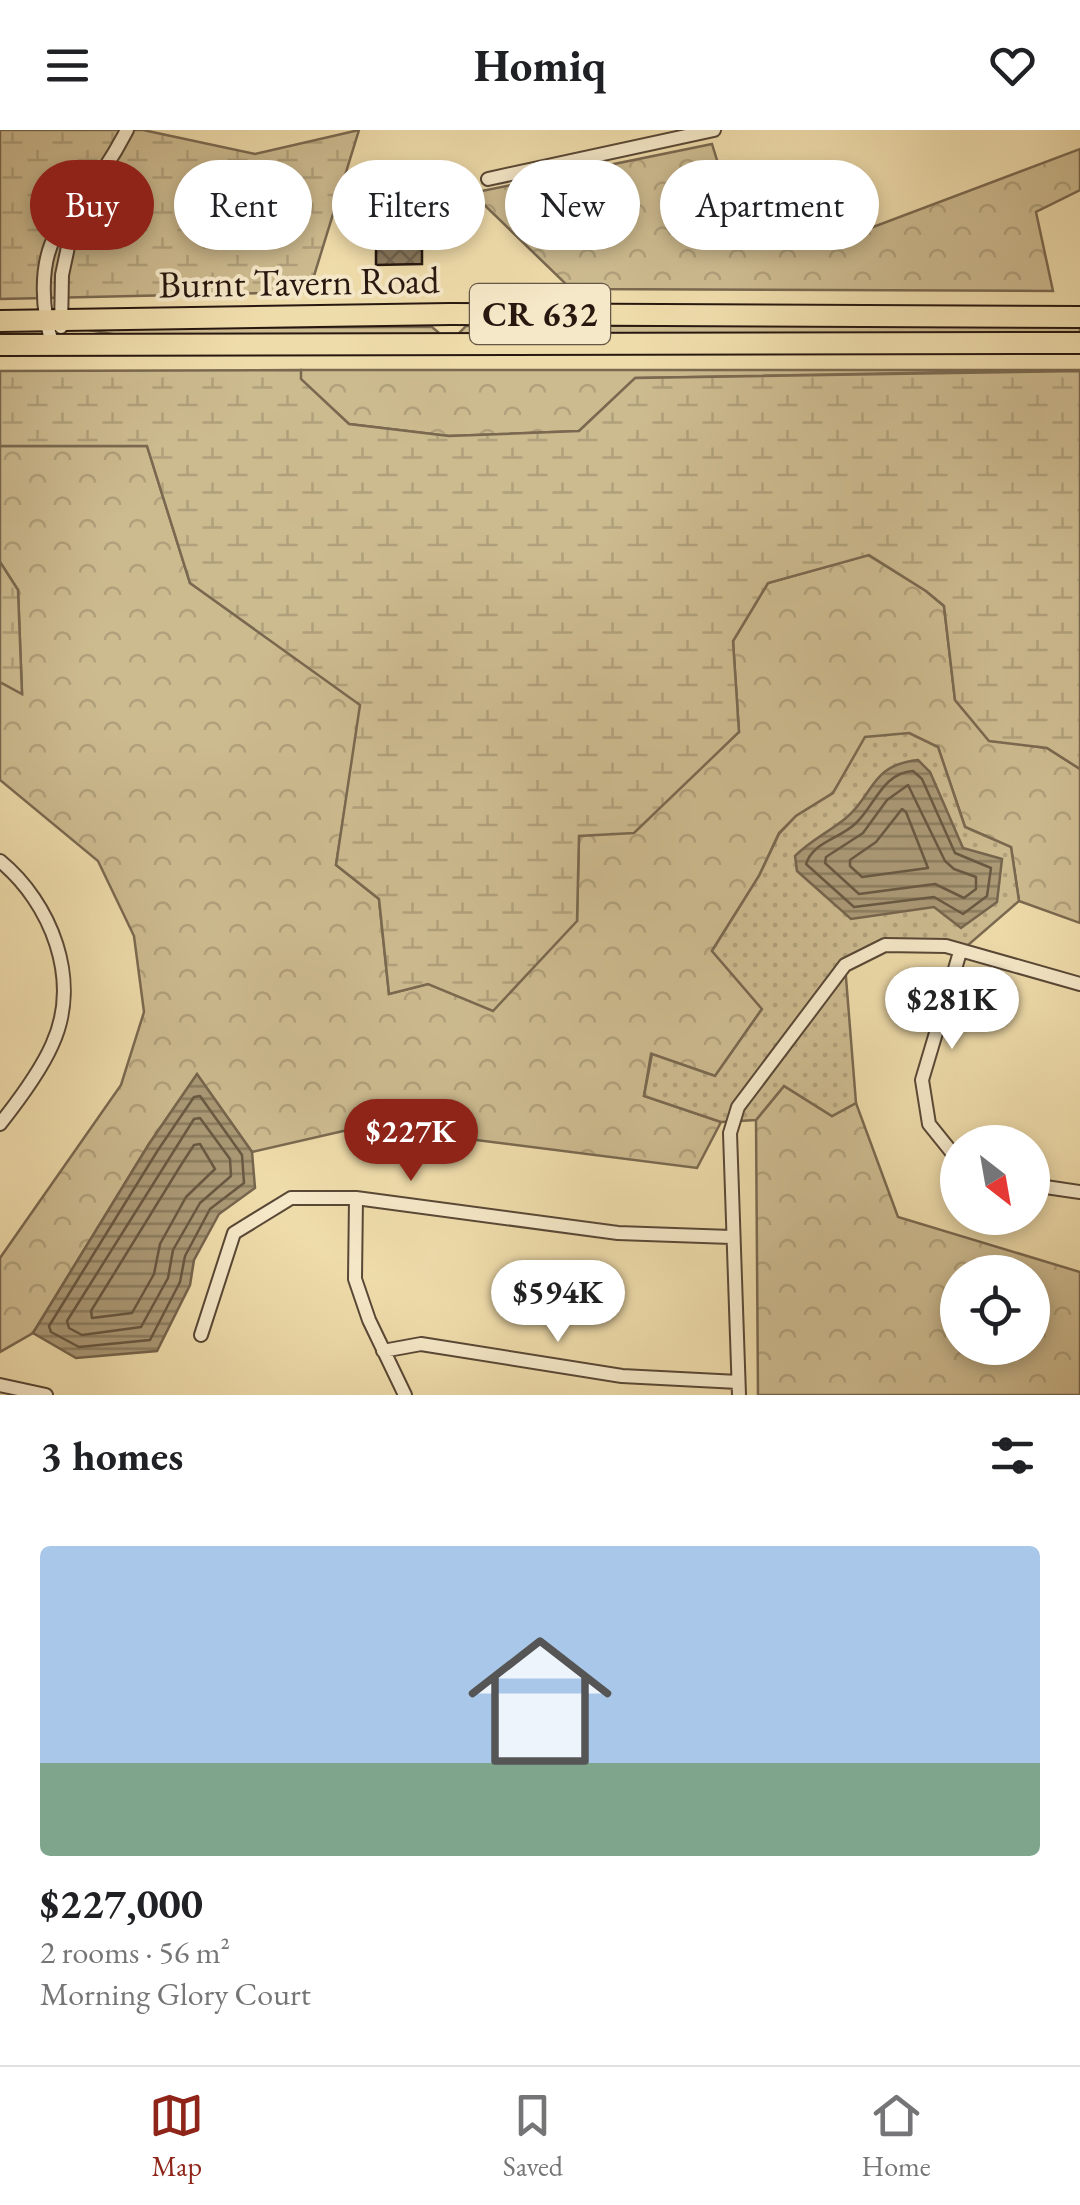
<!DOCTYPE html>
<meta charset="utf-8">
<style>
body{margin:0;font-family:"EB Garamond",serif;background:#f6f6f6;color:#202124;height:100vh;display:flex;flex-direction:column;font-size:38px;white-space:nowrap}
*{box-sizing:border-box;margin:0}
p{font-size:32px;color:#757577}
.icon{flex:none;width:55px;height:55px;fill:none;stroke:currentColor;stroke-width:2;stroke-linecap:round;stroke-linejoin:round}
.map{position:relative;height:1265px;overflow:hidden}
.drawer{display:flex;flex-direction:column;background:#fff;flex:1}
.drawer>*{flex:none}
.banner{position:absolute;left:30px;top:30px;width:1020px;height:90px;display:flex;gap:20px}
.needle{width:65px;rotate:149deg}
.fabs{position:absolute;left:940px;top:995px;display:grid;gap:20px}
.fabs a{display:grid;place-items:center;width:110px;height:110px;border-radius:50%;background:#fff;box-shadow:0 5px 15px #0003;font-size:50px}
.price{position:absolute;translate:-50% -85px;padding:0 22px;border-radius:35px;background:#fff;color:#222;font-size:32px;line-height:65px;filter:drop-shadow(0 2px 5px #0008)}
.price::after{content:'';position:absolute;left:50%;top:60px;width:30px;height:22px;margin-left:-15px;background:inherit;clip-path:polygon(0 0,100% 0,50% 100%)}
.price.active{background:#8f2418;color:#fff}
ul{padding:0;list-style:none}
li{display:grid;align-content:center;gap:20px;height:530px;padding:0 40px}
li span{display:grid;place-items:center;height:310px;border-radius:10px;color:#555}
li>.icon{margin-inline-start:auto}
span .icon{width:180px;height:180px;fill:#fffc;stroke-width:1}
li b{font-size:42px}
h2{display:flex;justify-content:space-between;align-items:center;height:120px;padding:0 40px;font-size:42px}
.tag{padding:0 35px;border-radius:45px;background:#fff;box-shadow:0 5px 15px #0003;font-size:35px;line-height:90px}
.tag.active{background:#8f2418;color:#fff}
header{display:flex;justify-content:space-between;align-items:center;height:130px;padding:0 40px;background:#fff;font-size:45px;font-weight:700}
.tab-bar{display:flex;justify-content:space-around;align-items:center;height:140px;border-top:2px solid #e0e0e0;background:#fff;font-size:28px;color:#757577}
.tab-bar a{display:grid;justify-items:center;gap:5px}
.tab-bar .active{color:#8f2418}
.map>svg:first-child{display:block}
</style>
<header><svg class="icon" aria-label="menu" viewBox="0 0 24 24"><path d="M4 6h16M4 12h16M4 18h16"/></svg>Homiq<svg class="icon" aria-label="heart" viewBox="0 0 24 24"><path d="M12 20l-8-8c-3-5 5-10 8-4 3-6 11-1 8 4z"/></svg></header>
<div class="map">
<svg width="1080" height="1265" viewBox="0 0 1080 1265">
<defs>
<pattern id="grass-tufts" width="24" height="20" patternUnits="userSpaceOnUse" patternTransform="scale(2.5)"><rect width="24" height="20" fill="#cdbb90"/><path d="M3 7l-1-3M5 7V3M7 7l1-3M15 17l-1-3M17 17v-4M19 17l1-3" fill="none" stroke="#b0a07b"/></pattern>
<pattern id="forest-crowns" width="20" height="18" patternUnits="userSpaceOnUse" patternTransform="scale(2.5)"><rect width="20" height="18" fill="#cdbb90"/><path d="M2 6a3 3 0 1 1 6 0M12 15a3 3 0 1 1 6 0" fill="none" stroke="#b0a07b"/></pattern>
<pattern id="wetland-marsh" width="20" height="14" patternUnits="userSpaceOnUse" patternTransform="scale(2.5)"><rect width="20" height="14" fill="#cdbb90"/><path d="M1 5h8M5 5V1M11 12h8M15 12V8" fill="none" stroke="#b0a07b"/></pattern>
<pattern id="park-dots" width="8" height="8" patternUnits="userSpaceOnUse" patternTransform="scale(2.5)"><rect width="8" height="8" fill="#cdbb90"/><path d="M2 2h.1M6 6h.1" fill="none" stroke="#b0a07b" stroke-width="1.8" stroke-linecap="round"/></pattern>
<pattern id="water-rules" width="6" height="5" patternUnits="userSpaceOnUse" patternTransform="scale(2.5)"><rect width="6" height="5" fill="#ab9976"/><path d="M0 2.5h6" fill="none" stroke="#8b7c5f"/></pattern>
<pattern id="building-cross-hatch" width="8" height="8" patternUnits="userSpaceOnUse" patternTransform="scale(2.5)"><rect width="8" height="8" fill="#8f7d60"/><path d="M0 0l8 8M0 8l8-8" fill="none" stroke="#75654e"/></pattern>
</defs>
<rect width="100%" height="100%" fill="#efdcab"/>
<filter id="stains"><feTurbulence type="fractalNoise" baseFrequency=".002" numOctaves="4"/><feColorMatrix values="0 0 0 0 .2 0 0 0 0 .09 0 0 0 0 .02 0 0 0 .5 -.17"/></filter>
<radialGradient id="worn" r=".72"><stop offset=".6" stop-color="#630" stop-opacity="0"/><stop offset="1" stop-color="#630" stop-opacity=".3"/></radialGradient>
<!-- grass -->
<path fill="url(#grass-tufts)" stroke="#7a6950" stroke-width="2.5" d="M1080,195V207L461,205L460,202L466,196Z
M405,197H432L438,202L436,206L142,209L77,198Z"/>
<!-- forest -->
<path fill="url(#forest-crowns)" stroke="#7a6950" stroke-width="2.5" fill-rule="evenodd" d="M712,14L739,101L852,105L1080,19V60L1036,82L1053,161L571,159L472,63Z
M301,240H1080L636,248L579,301L449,306L349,294L300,249Z
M0,316H147L190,453L361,575L336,735L379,769L389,864L428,854L577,791L579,706L739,602L733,511L768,453L868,425L926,461L944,476L955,570L989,610L1047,618L1080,639V793L1019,771L1011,717L965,697L938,617L866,607L833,663L796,686L779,703L759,746L712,821L762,879L715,946L651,924L644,966L721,992L697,1038L365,996L252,1022L197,945L149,1014L33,1203L0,1222V1128L121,955L144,882L134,806L98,731L0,650V552L22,563L18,460L0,432Z
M784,956L832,986L856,973L898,1087L1080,1142V1265H758L756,990ZM958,1142H1032V1218H958Z"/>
<!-- wetland -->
<path fill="url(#wetland-marsh)" stroke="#7a6950" stroke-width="2.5" d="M0,0H143L255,24L359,0L309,162L0,169Z
M301,240V249L349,294L449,306L579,301L635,248L1080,241V639L1047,618L989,611L955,570L944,476L926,461L869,425L768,453L733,511L739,602L634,703L579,706L577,791L493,881L428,854L389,864L379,769L336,735L360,575L190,453L147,316H0V241Z
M0,432L18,460L22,564L0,552Z"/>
<!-- park -->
<path fill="url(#park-dots)" stroke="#7a6950" stroke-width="2.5" d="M909,603L938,617L965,697L1011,717L1019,771L960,822L885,815L845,835L856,973L832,986L784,956L756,990L721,992L644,966L652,924L715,946L762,879L712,821L759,746L779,704L796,686L833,663L865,607Z"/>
<!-- water -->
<path fill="url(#water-rules)" stroke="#76654d" stroke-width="2.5" d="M918,630L930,642L963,718L1002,729L997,772L961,798L934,777L851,789L797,741L795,726C811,710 829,702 846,688C874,665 870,635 918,630Z
M197,944L252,1022L255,1058L219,1084L194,1130L190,1155L157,1221L76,1228L33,1203L149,1014Z"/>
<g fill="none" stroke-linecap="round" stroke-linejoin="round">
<!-- shore -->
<path stroke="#695842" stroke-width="2.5" d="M913,641L922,649L955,723L991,738L987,766L963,784L934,767L854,777L806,734C813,712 839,709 855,694C875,676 882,643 913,641Z
M908,655L945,731L954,739L976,747V759L964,768L935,754L859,764L825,733L826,727L863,703L887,670Z
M902,679L906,682L928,738L862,747L850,736V730L876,712Z
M200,966L242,1025L244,1053L210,1079L185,1126L180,1152L150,1210L79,1217L51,1202L49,1196L158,1020L194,967Z
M200,988L230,1029L231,1046L200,1073L173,1120L168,1148L141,1197L82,1205L69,1198L67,1191L194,989Z
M200,1014L215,1039L186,1067L160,1114L154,1144L132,1183L92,1188L91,1181L181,1035L194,1015Z"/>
</g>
<!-- building -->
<path fill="url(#building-cross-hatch)" stroke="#27170f" stroke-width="2.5" d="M376,69H429L430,108H422V134L376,135Z"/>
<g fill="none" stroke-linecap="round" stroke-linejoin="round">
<!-- minor casing -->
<g stroke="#594836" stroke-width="16">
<path id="minor" d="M488,49L714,0
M61,197L62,145L75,84
M53,216C42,182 38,135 57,102C61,93 70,86 76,78C95,54 113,27 127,0
M0,731C51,773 82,850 52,915C40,942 19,970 0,994
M958,1030L929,994L922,950L960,822
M1032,1055L1080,1062
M356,1068L355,1149L369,1190L405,1265
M201,1205L234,1103L291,1068H356L618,1103L731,1107
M383,1221L421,1214L622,1246L738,1252
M0,1255L46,1265
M739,1265L730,1003L738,977L845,835L885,815L946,816L1080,854"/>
</g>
<!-- primary casing -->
<g stroke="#27170f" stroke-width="24">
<path id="primary" d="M0,191L450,184L1080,187
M0,215L1080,213"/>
</g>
<!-- minor -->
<use href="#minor" stroke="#f5e8c8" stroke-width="12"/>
<!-- primary -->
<use href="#primary" stroke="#efdcab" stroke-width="20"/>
</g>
<g text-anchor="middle" stroke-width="8" stroke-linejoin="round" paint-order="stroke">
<!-- shield labels -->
<rect fill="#f5e8c8" stroke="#655646" stroke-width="2.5" x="470" y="154" width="140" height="60" rx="8"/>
<g font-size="35" font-weight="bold" fill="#27170f">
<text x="540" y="196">CR 632</text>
</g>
<!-- street labels -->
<g font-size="38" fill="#27170f" stroke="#f5e8c8">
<text transform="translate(299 152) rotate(-1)" y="13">Burnt Tavern Road</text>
</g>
</g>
<rect width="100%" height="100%" filter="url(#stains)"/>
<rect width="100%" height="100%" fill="url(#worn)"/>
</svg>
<div class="fabs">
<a><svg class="needle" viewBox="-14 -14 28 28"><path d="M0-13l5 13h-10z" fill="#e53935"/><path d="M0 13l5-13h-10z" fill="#757577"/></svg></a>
<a><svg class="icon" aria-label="locate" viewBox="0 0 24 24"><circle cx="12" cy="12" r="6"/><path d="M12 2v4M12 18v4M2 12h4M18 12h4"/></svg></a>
</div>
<b class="price" style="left:952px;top:922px">$281K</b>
<b class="price active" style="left:411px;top:1054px">$227K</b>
<b class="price" style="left:558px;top:1215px">$594K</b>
<div class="banner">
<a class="tag active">Buy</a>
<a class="tag">Rent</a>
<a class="tag">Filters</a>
<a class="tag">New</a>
<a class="tag">Apartment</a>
</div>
</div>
<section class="drawer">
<h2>3 homes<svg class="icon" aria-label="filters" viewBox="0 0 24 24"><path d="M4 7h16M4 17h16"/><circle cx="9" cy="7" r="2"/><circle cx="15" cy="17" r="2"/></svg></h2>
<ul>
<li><span style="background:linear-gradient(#a9c7e8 70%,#7fa58c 0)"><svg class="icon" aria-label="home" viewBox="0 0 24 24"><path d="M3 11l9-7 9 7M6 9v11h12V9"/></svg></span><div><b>$227,000</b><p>2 rooms · 56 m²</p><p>Morning Glory Court</p></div></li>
</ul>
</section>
<nav class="tab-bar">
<a class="active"><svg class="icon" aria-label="map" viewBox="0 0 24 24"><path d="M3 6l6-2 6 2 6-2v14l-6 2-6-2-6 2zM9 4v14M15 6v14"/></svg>Map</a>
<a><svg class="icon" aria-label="saved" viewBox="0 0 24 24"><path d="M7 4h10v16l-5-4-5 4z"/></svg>Saved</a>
<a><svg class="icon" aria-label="home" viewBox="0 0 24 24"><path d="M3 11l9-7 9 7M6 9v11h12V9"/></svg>Home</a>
</nav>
